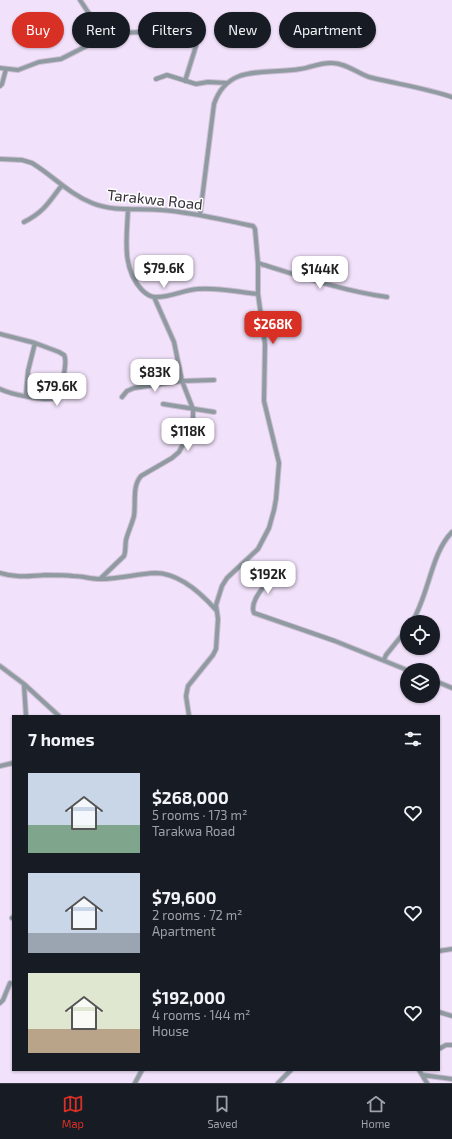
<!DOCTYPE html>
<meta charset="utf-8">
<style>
body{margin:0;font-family:"Exo 2",sans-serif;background:#242831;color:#f1f3f6;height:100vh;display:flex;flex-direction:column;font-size:15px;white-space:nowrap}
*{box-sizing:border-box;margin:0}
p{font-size:13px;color:#9ea1a6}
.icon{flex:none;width:22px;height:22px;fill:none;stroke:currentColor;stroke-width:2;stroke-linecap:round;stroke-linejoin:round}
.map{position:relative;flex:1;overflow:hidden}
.side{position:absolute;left:12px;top:715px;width:428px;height:356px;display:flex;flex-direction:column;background:#171b24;border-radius:0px;box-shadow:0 1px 3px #0004}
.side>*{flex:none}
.banner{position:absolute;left:12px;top:12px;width:428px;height:36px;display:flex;gap:8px}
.fabs{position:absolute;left:400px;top:615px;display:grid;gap:8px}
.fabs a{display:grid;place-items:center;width:40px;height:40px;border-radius:50%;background:#171b24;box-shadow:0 1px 3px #0004;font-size:20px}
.price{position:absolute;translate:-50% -34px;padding:0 9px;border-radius:8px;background:#fff;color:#222;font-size:13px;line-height:26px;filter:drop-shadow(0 1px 2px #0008)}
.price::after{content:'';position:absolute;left:50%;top:24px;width:12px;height:9px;margin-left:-6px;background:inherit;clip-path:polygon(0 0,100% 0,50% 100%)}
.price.on{background:#d93025;color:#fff}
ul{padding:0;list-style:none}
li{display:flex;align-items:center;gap:12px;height:100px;padding:0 16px}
li span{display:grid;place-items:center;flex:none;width:112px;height:80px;border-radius:0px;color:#555}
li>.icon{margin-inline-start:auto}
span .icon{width:48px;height:48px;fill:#fffc;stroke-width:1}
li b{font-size:17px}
h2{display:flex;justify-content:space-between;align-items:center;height:48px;padding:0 16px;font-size:17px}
.pill{padding:0 14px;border-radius:18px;background:#171b24;box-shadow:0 1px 3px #0004;font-size:14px;line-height:36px}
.pill.on{background:#d93025;color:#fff}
.tab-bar{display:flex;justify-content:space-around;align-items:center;height:56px;border-top:1px solid #363941;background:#171b24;font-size:11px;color:#9ea1a6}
.tab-bar a{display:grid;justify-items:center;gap:2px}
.tab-bar .on{color:#d93025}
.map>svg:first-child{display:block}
</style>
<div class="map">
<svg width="452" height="1083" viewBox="0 0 452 1083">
<rect width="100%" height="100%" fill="#f1e1fa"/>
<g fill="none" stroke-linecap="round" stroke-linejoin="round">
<!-- minor casing -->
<g stroke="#cbbdd3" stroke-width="6">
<path id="minor" d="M80,0L88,12L108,35
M0,68L18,70L39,62L61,59L108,35L121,33L141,32L157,35H180L192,38L194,40L196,46L185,81
M156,79L167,75L196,84L208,82L227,83
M0,86L2,84L6,69
M0,159L22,160L32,163C52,175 69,194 92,203C114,212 138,208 161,210C191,212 219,219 248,225L253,226L255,229L258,263V294L265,344L264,401L279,463L276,499L274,510L269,528L258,549L227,578L222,586L216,605L218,619L216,649L213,655L188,686L186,696L189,716
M128,209C127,237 121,268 142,290C146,294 150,297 155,297C170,298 183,290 197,289C217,287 238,292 258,294
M200,215L214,104C228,63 266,75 300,69C310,68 321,62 332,63C346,63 357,73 369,77C397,84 425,88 452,97
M24,222C44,212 49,202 62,185
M258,263C300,276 343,291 387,297
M0,334L35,343L59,352L64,355C68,361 61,393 56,398C46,402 10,394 0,389
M26,396L28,371L35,343
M122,397L127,391L134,388L182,381L214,380
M163,404L214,412
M0,573C15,578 30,576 45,575C54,575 64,575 73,576C82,576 91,579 100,579C119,579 136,574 155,573C178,573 201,593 216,610
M270,578C264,587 249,602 254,613L335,641L407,670
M100,579L124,556C126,551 125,546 126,540C128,532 132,524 134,516C136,503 132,486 141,476L172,458L179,452L187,437L193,418V409L182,381L174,342L154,297
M412,622C429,595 431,553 452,532
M384,660L386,655L407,629
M0,666L24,684L59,716
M433,680L452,688
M24,685L26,716
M0,766L13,763
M12,918L13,917
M439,951L452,949
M0,1003L3,1000L10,983
M439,1012L452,1016
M439,1049L446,1045H452
M419,1070L427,1083
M422,1075L452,1079
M135,1083L142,1070
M278,1083L291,1070"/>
</g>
<!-- minor -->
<use href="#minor" stroke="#8f9aa1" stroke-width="4"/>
</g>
<g text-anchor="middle" stroke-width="3" stroke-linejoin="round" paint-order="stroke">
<!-- street labels -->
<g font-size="15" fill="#332d36" stroke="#fff">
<text transform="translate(155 200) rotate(6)" y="5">Tarakwa Road</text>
</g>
</g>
</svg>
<div class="fabs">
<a><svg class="icon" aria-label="locate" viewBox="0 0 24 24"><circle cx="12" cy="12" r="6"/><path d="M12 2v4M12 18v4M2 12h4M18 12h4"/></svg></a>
<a><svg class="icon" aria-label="layers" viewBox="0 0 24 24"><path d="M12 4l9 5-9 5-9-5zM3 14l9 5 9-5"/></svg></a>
</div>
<b class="price" style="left:164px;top:289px">$79.6K</b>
<b class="price" style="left:320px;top:290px">$144K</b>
<b class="price on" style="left:273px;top:345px">$268K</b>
<b class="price" style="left:155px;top:393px">$83K</b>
<b class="price" style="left:57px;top:407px">$79.6K</b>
<b class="price" style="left:188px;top:452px">$118K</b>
<b class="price" style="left:268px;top:595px">$192K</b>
<div class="banner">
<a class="pill on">Buy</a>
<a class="pill">Rent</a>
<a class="pill">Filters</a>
<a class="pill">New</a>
<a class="pill">Apartment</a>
</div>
<section class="side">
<h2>7 homes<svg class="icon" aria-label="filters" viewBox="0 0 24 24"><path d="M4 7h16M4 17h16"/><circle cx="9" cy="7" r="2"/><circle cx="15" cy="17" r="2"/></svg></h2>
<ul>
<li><span style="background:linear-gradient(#c9d6e8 65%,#7fa58c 0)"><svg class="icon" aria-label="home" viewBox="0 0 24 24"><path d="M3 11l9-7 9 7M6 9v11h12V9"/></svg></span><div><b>$268,000</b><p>5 rooms · 173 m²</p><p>Tarakwa Road</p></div><svg class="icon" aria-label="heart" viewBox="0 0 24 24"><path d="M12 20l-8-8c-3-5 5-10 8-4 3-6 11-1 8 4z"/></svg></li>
<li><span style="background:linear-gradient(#c9d6e8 75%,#9aa5b1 0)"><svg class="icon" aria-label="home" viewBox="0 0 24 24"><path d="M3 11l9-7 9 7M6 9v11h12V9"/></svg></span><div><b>$79,600</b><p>2 rooms · 72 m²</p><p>Apartment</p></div><svg class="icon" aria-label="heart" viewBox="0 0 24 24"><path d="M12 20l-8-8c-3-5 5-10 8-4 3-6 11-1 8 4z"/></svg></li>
<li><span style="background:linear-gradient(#dfe7d0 70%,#b9a48a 0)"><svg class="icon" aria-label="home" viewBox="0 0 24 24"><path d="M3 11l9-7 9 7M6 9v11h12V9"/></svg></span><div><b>$192,000</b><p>4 rooms · 144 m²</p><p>House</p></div><svg class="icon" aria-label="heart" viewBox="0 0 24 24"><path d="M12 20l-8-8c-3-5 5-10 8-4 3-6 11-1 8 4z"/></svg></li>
</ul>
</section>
</div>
<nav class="tab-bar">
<a class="on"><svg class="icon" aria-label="map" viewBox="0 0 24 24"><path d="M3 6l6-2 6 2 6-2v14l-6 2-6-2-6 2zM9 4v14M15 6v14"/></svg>Map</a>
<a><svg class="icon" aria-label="saved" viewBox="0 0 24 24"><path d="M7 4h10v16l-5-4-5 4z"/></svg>Saved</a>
<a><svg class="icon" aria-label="home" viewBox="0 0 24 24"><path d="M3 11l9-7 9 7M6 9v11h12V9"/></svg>Home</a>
</nav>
